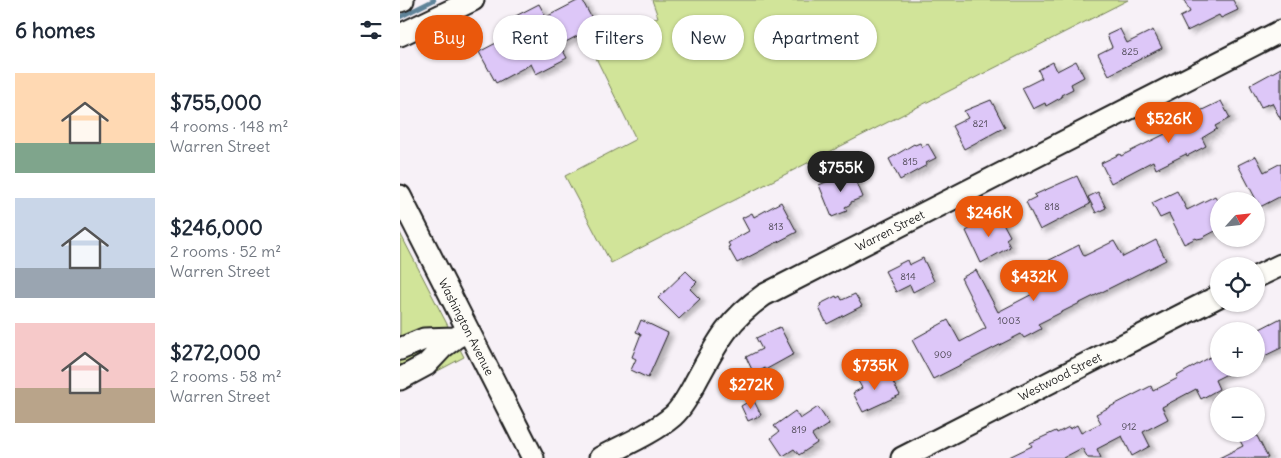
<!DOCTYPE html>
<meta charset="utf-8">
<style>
body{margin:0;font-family:Delius,sans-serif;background:#f2f2f3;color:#1f2937;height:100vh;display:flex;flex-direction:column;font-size:19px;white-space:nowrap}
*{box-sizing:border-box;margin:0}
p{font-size:16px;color:#747a83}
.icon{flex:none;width:28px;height:28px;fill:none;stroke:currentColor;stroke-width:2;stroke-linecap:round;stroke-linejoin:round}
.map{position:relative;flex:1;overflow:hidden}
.panel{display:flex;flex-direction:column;background:#fff;width:400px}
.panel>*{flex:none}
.guide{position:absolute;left:15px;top:15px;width:475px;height:45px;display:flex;gap:10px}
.needle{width:32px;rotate:63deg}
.tools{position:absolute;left:810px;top:192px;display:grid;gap:10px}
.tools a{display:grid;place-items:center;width:55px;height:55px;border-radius:50%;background:#fff;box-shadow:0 1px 4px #0004;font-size:25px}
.price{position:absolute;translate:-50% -42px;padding:0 11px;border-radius:18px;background:#ea580c;color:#fff;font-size:16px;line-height:32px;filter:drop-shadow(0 1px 2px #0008)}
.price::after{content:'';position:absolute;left:50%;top:30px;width:15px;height:11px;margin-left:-8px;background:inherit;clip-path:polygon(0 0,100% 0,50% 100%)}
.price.selected{background:#222;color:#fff}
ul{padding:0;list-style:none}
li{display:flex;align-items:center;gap:15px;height:125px;padding:0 15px}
li span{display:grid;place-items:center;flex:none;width:140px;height:100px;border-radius:0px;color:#555}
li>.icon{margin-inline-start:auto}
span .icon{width:60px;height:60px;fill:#fffc;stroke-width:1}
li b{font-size:21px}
h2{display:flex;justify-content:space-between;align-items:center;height:60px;padding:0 15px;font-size:21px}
.pill{padding:0 18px;border-radius:22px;background:#fff;box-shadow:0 1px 4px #0004;font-size:18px;line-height:45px}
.pill.selected{background:#ea580c;color:#fff}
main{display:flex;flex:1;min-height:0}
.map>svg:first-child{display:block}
</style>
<main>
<section class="panel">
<h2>6 homes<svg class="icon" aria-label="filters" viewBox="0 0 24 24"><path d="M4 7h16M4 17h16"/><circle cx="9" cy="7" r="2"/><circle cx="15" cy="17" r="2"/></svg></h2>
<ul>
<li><span style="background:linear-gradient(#ffd9b3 70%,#7fa58c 0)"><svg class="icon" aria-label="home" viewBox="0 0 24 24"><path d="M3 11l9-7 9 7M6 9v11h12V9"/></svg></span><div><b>$755,000</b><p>4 rooms · 148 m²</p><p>Warren Street</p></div></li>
<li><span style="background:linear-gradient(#c9d6e8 70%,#9aa5b1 0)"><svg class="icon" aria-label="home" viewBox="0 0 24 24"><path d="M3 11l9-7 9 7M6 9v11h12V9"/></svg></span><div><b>$246,000</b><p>2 rooms · 52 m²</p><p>Warren Street</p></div></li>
<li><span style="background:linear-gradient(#f6c9c9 65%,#b9a48a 0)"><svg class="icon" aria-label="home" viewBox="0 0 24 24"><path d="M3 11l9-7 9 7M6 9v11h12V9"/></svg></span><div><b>$272,000</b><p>2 rooms · 58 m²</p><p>Warren Street</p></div></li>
</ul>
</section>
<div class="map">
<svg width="881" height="458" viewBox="0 0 881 458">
<defs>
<filter id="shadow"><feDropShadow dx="5" dy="3" stdDeviation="2.5" flood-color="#0004"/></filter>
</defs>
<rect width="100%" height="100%" fill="#f7f1f7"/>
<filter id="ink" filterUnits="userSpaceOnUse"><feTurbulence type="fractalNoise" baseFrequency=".02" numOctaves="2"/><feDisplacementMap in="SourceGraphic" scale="10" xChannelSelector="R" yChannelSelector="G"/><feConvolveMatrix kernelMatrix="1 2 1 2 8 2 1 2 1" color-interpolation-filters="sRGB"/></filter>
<g filter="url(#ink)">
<!-- green -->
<path fill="#d1e499" stroke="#76805a" d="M252,0H728L211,263L165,176L236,139L191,48L258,17Z
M0,233L64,357L0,391Z"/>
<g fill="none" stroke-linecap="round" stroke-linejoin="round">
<!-- stream -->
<path stroke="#5f8399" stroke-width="4.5" d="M0,17L34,0"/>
</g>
<!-- building -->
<path fill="#ddc7f8" stroke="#1c1c1c" filter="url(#shadow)" d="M179,0H182L196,26L160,45L167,58L136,74L131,64L96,83L79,52L115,33L108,20L139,4L146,17Z
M784,0H833L838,10L821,18L819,15L787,31L780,17L790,12Z
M720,29L727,43L753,30L762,48L709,75L698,54L712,47L707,35Z
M676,61L684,77L671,84L673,89L661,95L662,97L646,106L645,103L633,109L622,88L642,78L638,70L653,62L657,71Z
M881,68V120L872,103L861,107L850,85Z
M591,100L605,127L564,149L552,126L568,118L564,111Z
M821,101L830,118L815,126L817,129L802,138L806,146L787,156L786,154L756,169L753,161L711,183L701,163L720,154L721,156L777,128L775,123Z
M520,143L522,147L528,144L536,158L526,163L527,165L500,180L489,159L514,144L515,145Z
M856,156L864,172L881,163V196L860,207L838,165Z
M452,171L463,197L451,202V204L445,207L447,211L432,217L419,185Z
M677,176L690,204L640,230L626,202L636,197L634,195Z
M777,191L787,210L815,196L819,204V229L802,238L797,239L796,238L784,244L769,214L760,218L752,203Z
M698,192L706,208L696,213L688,197Z
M381,202L397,232L337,263L328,247L330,246L328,243L349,231L342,218L352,213L354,217Z
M598,214L610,236L606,239L610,247L581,263L566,231Z
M756,240L766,260L638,324L641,329L624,338L621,334L533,379L512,340L548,320L560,342L586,328L561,278L576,270L598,312L640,290L630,270L679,245L684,256L714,241L723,257Z
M523,258L534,281L513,292L510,285L496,292L485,271L507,260L509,265Z
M286,271L297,282L290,289L300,299L279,319L258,298Z
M455,294L462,306L427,324L419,308L421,307L420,304L436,296L437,298L440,296L442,300Z
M881,318V348L856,360V331Z
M241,320L268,333L248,378L231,370L236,359L232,357L241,334L236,332Z
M380,327L394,354L365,370V368L354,374L346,357L362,349L356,338Z
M819,352V369H837L815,380L819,389L801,399L796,389L762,407L768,419L743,432L750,446L732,456L722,436L697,449L701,458H688L682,448L663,458H607L632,446L630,443L656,431L657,433L669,427L670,429L677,425L681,433L701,423L696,414L751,386L753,391L778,378L777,376Z
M476,371L480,378L488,373L500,395L463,412L453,393L462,388L458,381Z
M353,399L361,415L348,421L341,406Z
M418,407L429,424L412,435L417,443L399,455L394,449L383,456L371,438L379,432L374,426L395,411L400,419Z
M845,434H856L868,458H819L843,446L838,437Z"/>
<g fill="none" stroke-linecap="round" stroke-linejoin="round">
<!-- minor casing -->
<g stroke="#1c1c1c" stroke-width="25">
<path id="minor" d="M0,1L3,0
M0,35L73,0
M0,196L133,458
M856,277L881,265
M0,349L24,339L55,338L68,331
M0,379L26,365L43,347L55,338
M200,458C224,445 252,434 273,416C285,405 292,388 300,374C319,339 330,319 364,295L881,31
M502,458L819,296"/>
</g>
<!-- minor -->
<use href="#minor" stroke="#fdfcf7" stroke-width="21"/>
</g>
</g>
<g text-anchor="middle" stroke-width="4" stroke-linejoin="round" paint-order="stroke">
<!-- number labels -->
<g font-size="10" fill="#4c4753">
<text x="730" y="55">825</text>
<text x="580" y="127">821</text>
<text x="510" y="165">815</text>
<text x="652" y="210">818</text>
<text x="376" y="230">813</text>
<text x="508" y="280">814</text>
<text x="609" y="324">1003</text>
<text x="543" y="358">909</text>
<text x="729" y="430">912</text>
<text x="399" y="433">819</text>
</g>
<!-- street labels -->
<g font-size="12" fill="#1c1c1c" stroke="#fdfcf7">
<text transform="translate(490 231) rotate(-27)" y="4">Warren Street</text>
<text transform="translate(66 327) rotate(63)" y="4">Washington Avenue</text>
<text transform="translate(660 377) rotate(-27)" y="4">Westwood Street</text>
</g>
</g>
</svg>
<div class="tools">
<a><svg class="needle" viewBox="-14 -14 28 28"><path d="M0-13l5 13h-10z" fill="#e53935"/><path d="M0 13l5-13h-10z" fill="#747a83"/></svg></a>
<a><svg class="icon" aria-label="locate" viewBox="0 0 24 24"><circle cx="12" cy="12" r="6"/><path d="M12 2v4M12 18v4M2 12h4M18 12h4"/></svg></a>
<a>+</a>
<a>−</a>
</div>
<b class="price" style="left:769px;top:144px">$526K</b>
<b class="price selected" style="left:441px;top:193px">$755K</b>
<b class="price" style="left:589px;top:238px">$246K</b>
<b class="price" style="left:634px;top:302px">$432K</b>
<b class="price" style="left:475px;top:391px">$735K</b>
<b class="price" style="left:351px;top:410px">$272K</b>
<div class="guide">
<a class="pill selected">Buy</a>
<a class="pill">Rent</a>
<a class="pill">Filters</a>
<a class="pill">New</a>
<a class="pill">Apartment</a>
</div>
</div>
</main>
